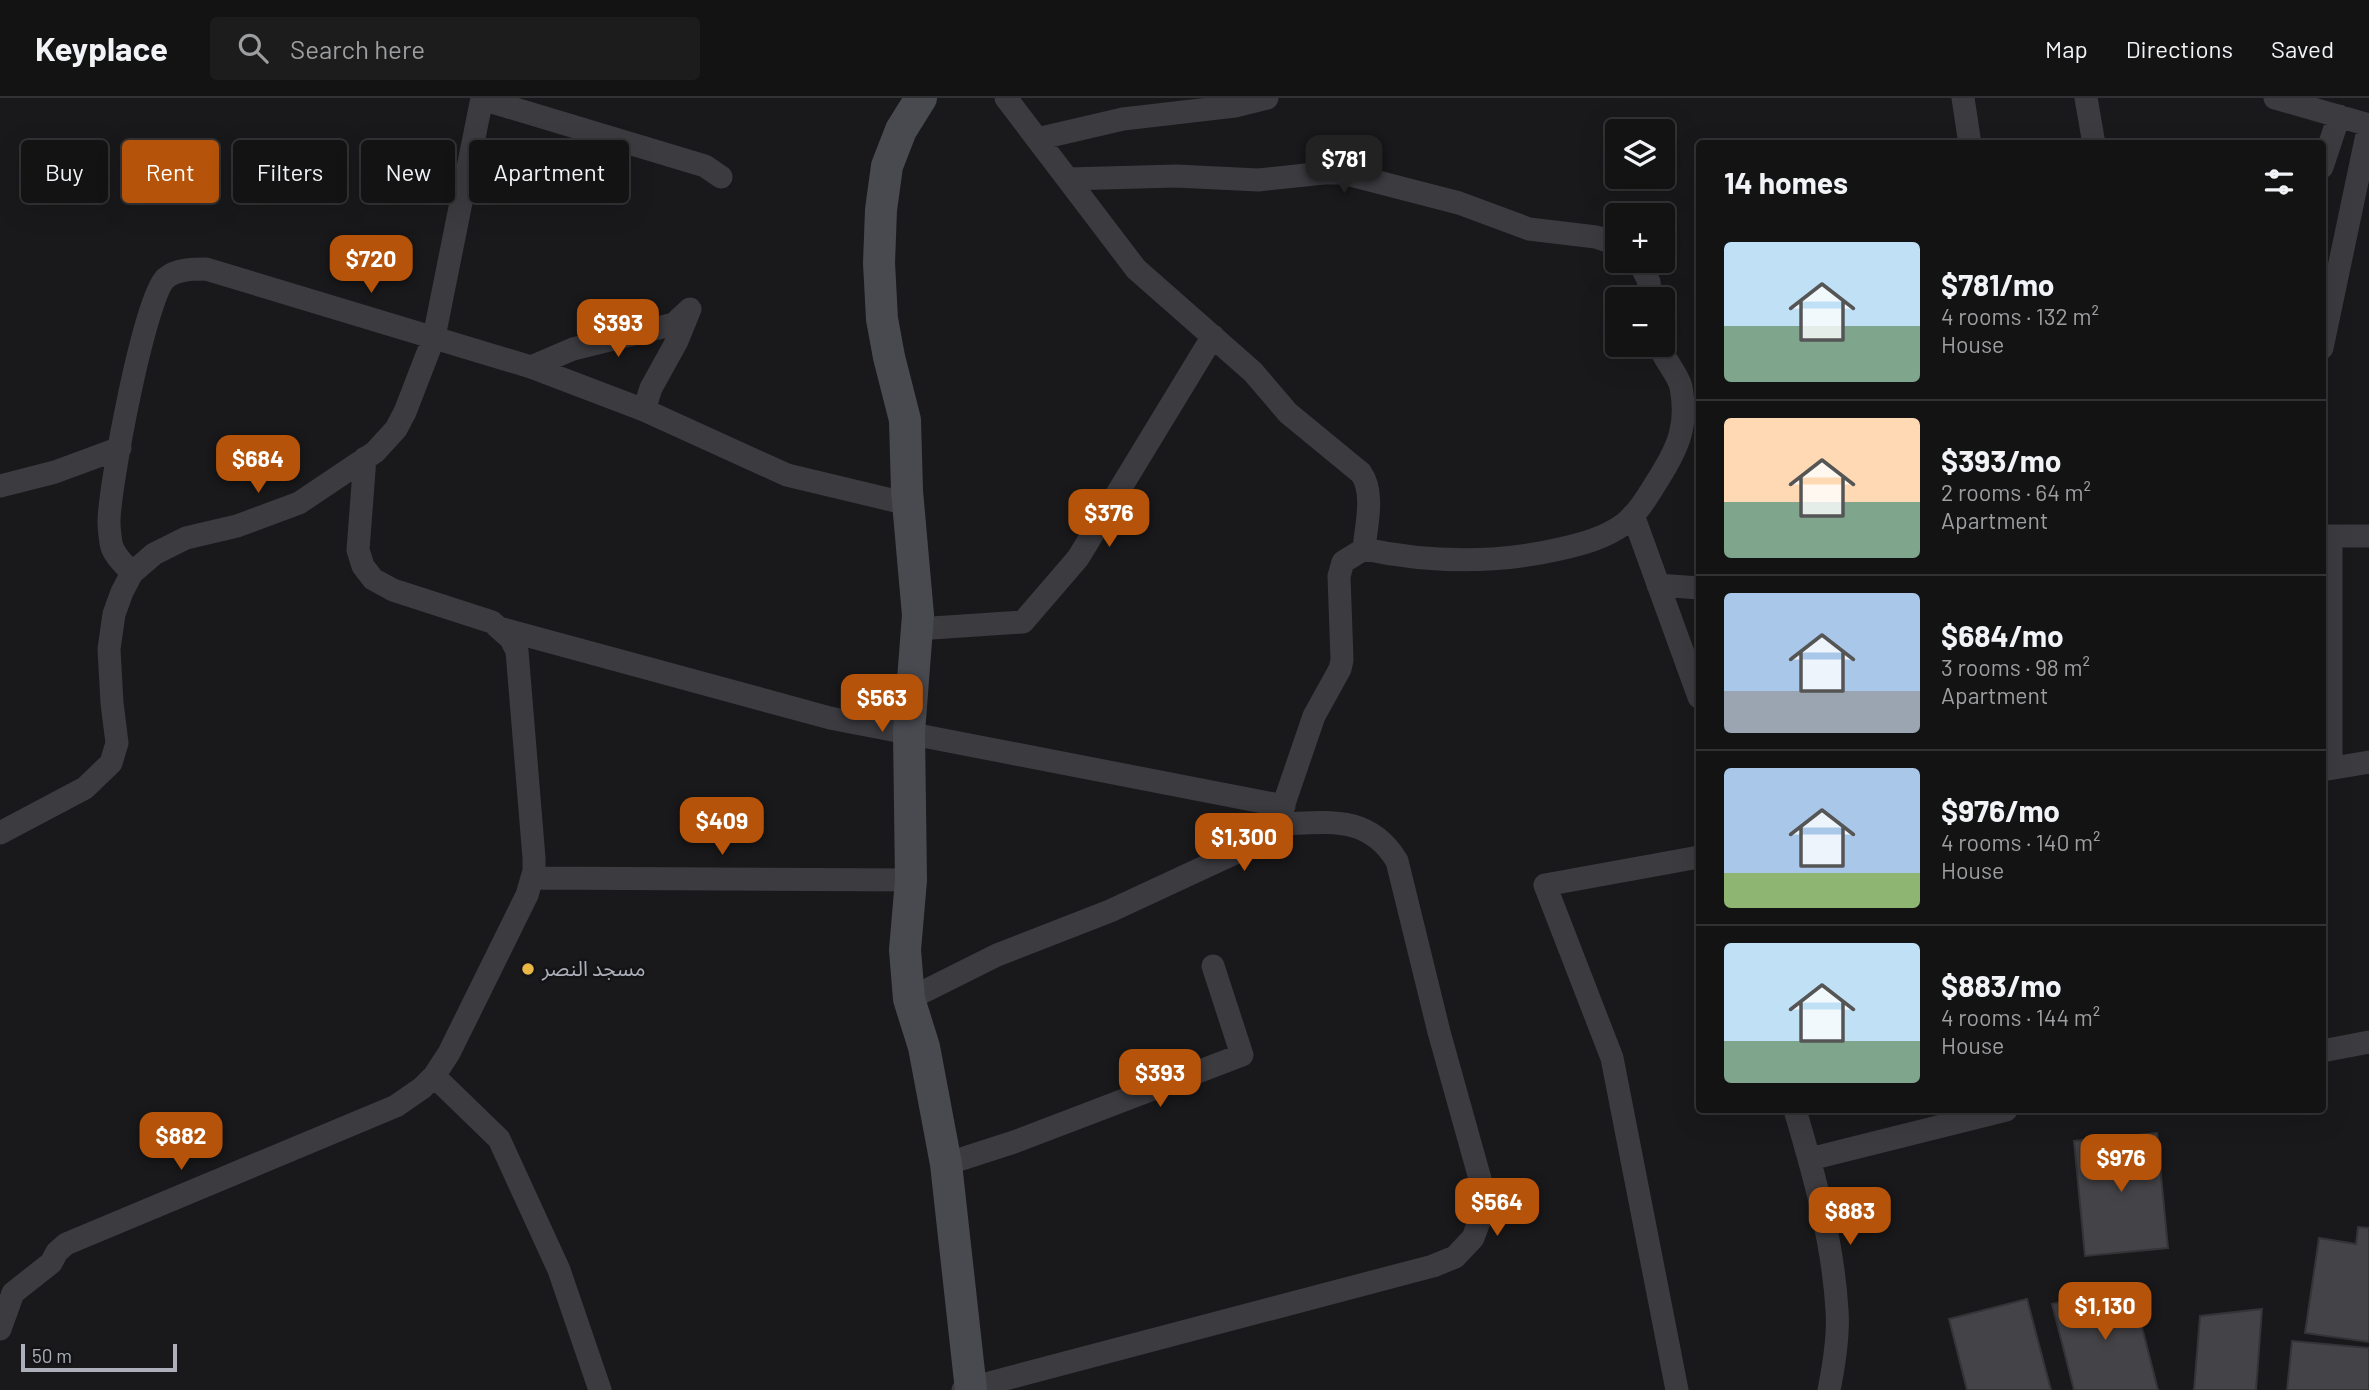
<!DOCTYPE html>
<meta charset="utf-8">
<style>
body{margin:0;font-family:Barlow,"Noto Sans Arabic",sans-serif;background:#1c1c1d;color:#f1f3f6;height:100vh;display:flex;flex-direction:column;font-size:26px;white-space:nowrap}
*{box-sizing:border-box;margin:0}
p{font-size:23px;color:#9d9ea0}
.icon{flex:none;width:38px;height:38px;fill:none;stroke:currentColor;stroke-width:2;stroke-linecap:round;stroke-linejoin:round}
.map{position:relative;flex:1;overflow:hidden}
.panel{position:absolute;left:1696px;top:42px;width:630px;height:973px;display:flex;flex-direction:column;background:#131314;border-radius:7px;box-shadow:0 7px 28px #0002,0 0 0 2px #323234}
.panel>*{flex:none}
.guide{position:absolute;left:21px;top:42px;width:665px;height:63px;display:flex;gap:14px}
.buttons{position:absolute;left:1605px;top:21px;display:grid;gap:14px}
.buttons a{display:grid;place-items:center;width:70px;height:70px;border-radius:7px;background:#131314;box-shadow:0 7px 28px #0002,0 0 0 2px #323234;font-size:35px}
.scale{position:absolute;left:21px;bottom:18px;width:156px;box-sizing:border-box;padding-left:7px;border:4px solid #adb0ba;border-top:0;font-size:19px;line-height:24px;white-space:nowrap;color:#adb0ba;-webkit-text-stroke:5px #141416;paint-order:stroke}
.price{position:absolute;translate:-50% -60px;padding:0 16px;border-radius:14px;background:#b45309;color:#fff;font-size:23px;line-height:46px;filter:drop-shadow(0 2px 4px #0008)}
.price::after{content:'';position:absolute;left:50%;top:42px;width:21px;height:16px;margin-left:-10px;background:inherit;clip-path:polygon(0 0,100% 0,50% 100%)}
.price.selected{background:#222;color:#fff}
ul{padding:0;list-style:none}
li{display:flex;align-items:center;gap:21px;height:175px;padding:0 28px}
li+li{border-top:2px solid #323234}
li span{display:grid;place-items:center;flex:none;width:196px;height:140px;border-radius:7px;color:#555}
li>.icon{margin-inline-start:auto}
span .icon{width:84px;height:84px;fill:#fffc;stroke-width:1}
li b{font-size:30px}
h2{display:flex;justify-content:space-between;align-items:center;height:84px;padding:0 28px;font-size:30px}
.tag{padding:0 24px;border-radius:7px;background:#131314;box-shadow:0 7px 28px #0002,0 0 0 2px #323234;font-size:24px;line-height:63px}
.tag.selected{background:#b45309;color:#fff}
header{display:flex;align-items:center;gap:42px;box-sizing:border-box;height:98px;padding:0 35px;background:#131314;border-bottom:2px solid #323234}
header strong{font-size:33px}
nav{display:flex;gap:38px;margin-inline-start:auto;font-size:24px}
.search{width:490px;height:63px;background:#1c1c1d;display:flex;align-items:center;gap:18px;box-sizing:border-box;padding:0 24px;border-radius:7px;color:#9d9ea0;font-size:26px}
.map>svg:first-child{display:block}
</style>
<header>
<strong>Keyplace</strong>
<div class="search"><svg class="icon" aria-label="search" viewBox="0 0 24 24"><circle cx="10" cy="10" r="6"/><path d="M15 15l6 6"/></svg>Search here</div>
<nav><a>Map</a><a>Directions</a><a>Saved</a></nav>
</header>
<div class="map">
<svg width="2369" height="1292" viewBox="0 0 2369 1292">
<rect width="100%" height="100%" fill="#19191b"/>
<!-- building -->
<path fill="#444448" stroke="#343337" stroke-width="2" d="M2157,1035L2168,1150L2085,1158L2074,1043Z
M2358,1129L2369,1130V1244L2305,1235L2319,1140L2356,1146Z
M2131,1186L2158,1292H2074L2052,1206Z
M2027,1201L2051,1292H1967L1949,1221Z
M2262,1211L2256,1292H2194L2200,1218Z
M2292,1243L2369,1250V1292H2287Z"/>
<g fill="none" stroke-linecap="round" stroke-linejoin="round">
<!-- street -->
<path stroke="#3b3b40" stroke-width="23" d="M1006,0L1136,171L1253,274L1288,315L1361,375C1375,395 1366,428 1364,451C1430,465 1494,466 1560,451C1582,446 1605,440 1624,426C1639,414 1649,396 1659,380C1679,348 1688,327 1681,289C1678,276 1664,262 1659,247
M1963,0L1970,46
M2086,0L2094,46
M2275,0L2369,27
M482,1L705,68L721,79
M1037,41L1123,21L1235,8L1267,0
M2322,69L2339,18
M1068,81L1176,78L1258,82L1324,75H1343L1459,105L1529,131L1596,139L1617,146
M1639,163L1649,184L1651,201
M2322,250L2369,27
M531,269L573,251L674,226L690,211L677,243L651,290L644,312
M365,360L358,452L363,468L373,481L393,492L492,524L511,541L517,553L534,760V773L527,797L449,955L434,978L499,1041L559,1172L600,1292
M0,388L55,374L120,350
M1633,417L1699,599
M2322,438H2369
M2331,438V670
M132,475C124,466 113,457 111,445C110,438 109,430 109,424C109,390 145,197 166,180C177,171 193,171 206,171L531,269L644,312L787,377L908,406
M1658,487L1699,490
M503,531L830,620L1284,708
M917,531L1023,524L1078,460L1213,238
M2322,672L2369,664
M0,735L85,690L111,665L117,645L112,605L109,551L114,516L122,494L132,475L154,456L186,440L237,428L299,405L375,354L396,331L405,314L434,239L482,0
M532,780L911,782
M909,901L997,857L1110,813L1265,741L1272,736L1277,726L1314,618L1340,571L1342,562L1339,478L1343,464L1364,451
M2322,953L2369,944
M1795,1012C1814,1076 1833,1144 1837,1212C1839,1238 1834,1267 1829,1292
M1810,1061L2006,1012
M946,1066L1014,1044L1242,957L1213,868
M0,1231L13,1195L51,1165L57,1154L66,1146L396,1008L422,990L434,978
M963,1292L1433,1168L1455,1159L1473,1140L1482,1116V1088L1439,934L1397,763C1368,715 1326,725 1277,726
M1677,1292L1612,960L1545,787L1699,759"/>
<!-- secondary -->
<path stroke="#494a50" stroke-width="32" d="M921,0L901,32L887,68L881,112L879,165L882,221L889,259L905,322L907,393L918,517L909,634L911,782L905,852L909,901L924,949L946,1066L971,1292"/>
</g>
<!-- markers -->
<circle fill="#e8b744" stroke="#141416" stroke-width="2.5" cx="528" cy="871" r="7"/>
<g text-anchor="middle" stroke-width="5" stroke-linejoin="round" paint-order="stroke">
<!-- poi labels -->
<g font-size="21" fill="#adb0ba" stroke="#141416" text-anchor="start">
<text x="542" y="878">مسجد النصر</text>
</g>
</g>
</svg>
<div class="buttons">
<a><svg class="icon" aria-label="layers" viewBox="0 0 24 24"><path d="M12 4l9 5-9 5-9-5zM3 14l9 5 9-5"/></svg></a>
<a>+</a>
<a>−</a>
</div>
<div class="scale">50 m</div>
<b class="price selected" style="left:1344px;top:97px">$781</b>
<b class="price" style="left:371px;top:197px">$720</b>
<b class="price" style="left:618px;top:261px">$393</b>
<b class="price" style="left:258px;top:397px">$684</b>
<b class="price" style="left:1109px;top:451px">$376</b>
<b class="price" style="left:882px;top:636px">$563</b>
<b class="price" style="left:722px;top:759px">$409</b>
<b class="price" style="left:1244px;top:775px">$1,300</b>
<b class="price" style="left:1160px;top:1011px">$393</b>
<b class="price" style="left:181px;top:1074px">$882</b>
<b class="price" style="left:2121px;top:1096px">$976</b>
<b class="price" style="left:1497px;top:1140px">$564</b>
<b class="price" style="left:1850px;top:1149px">$883</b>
<b class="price" style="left:2105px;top:1244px">$1,130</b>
<div class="guide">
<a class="tag">Buy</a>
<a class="tag selected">Rent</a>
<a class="tag">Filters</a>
<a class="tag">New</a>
<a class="tag">Apartment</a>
</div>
<section class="panel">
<h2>14 homes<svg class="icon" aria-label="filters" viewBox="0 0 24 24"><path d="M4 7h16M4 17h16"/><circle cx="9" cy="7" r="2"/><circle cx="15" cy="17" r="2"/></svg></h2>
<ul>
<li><span style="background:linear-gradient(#bfe0f5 60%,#7fa58c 0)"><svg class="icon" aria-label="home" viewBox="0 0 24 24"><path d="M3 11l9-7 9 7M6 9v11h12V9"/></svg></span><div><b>$781/mo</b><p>4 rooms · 132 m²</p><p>House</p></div></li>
<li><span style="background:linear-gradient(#ffd9b3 60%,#7fa58c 0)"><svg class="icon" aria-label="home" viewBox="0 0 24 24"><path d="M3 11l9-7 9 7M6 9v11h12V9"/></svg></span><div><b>$393/mo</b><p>2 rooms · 64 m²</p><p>Apartment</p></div></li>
<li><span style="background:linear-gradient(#a9c7e8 70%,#9aa5b1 0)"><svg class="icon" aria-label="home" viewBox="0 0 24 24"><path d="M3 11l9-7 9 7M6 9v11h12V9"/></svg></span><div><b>$684/mo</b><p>3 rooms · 98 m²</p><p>Apartment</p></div></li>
<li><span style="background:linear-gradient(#a9c7e8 75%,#8fb573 0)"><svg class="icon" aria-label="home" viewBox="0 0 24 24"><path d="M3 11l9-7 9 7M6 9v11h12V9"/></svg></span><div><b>$976/mo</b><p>4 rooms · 140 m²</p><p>House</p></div></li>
<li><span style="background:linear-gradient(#bfe0f5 70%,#7fa58c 0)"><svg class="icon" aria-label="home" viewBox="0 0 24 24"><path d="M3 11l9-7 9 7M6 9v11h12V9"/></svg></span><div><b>$883/mo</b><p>4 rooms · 144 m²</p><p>House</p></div></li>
</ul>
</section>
</div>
